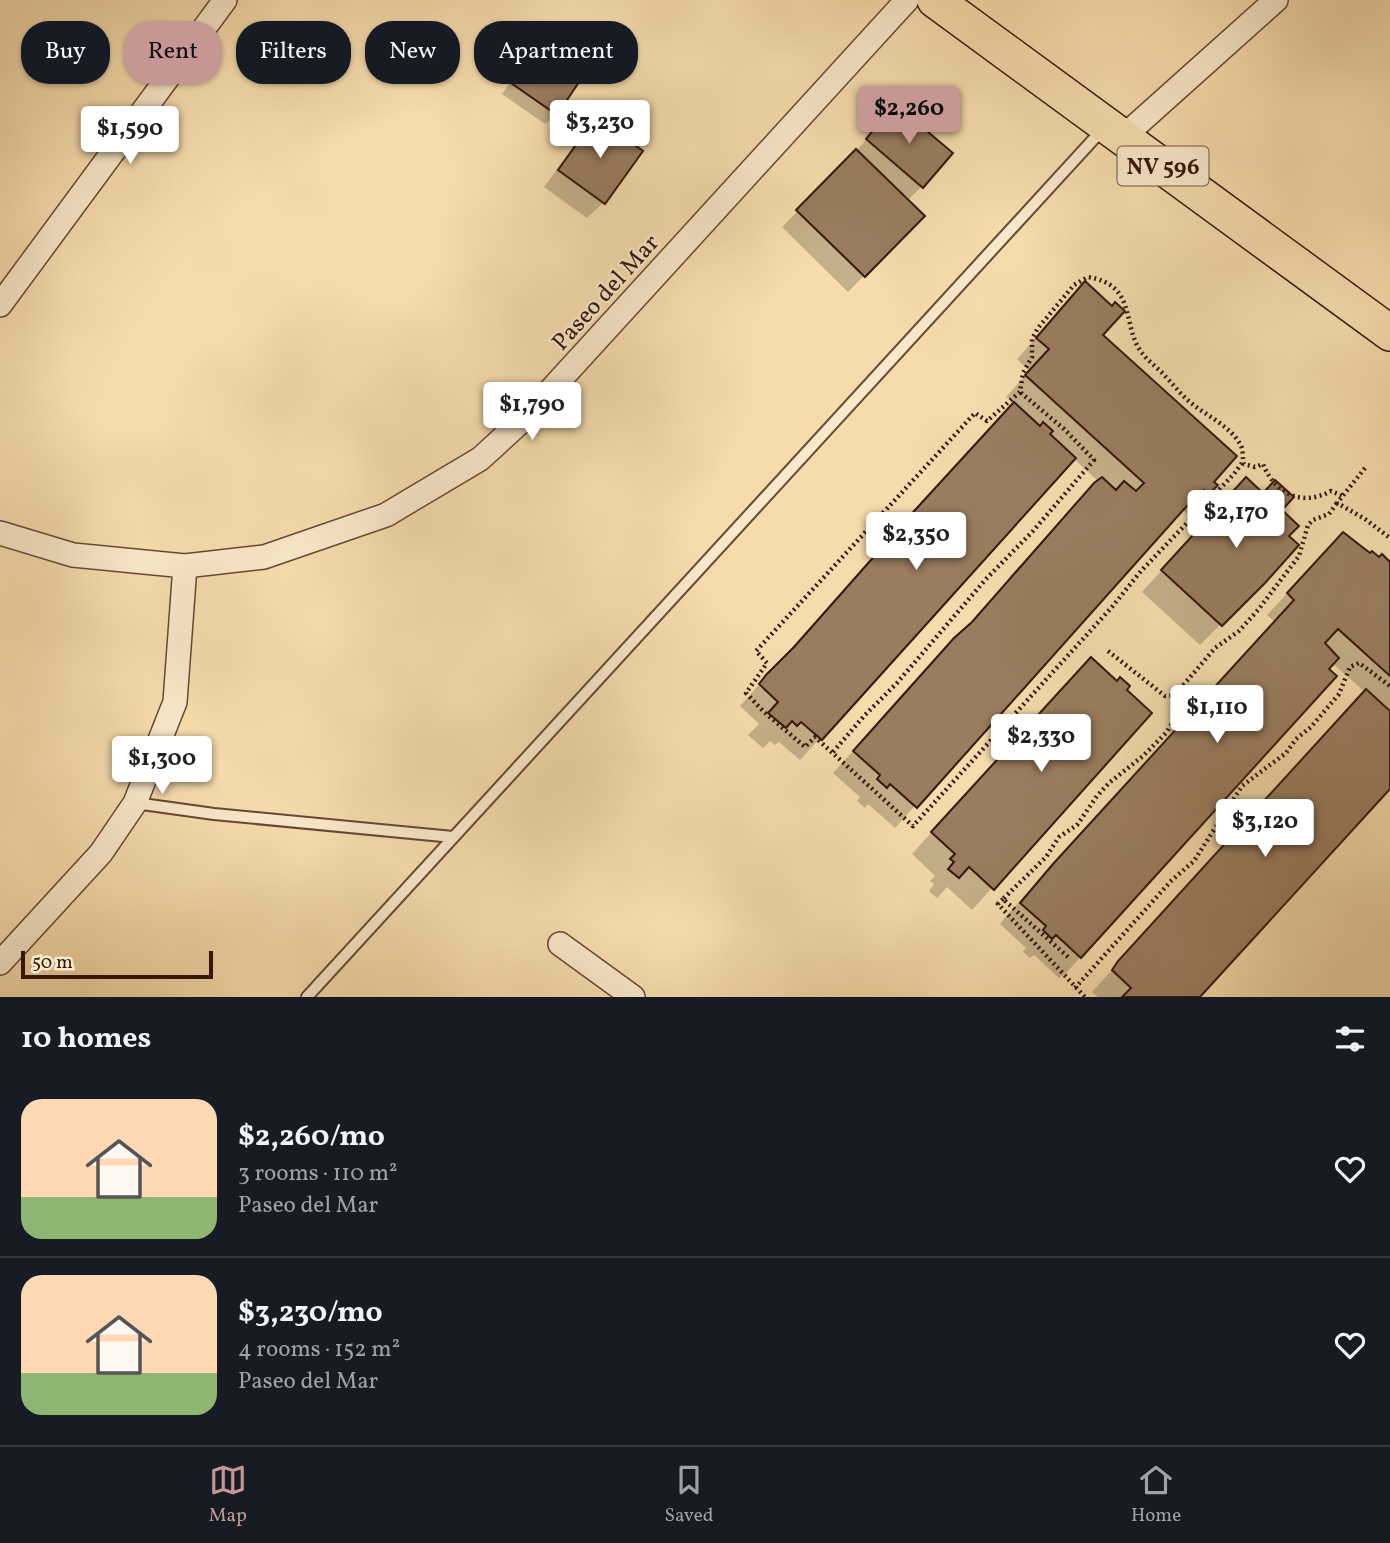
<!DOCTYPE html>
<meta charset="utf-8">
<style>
body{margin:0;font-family:Vollkorn,serif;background:#20242c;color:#f1f3f6;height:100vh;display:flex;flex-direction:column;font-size:26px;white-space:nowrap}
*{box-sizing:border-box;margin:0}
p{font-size:23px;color:#9ea1a6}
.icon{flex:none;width:38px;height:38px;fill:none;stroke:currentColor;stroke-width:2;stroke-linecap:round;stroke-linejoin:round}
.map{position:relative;height:997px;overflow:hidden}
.drawer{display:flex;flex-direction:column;background:#171b24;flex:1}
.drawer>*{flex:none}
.banner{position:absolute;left:21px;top:21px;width:700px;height:63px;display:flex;gap:14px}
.scale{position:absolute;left:21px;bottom:18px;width:192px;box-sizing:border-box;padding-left:7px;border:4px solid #36170b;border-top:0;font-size:19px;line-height:24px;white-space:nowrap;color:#36170b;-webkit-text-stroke:5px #f9e8ca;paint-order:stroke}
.price{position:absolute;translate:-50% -60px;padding:0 16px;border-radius:7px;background:#fff;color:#222;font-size:23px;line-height:46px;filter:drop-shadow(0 2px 4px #0008)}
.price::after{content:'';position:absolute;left:50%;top:42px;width:21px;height:16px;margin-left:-10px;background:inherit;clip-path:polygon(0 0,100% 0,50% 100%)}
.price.active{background:#c59692;color:#111}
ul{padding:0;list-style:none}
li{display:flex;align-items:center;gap:21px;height:175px;padding:0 21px}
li+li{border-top:2px solid #363941}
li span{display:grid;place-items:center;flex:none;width:196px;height:140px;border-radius:21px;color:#555}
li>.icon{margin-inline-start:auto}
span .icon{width:84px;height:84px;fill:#fffc;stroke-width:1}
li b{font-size:30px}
h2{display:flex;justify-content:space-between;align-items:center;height:84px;padding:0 21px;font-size:30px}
.pill{padding:0 24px;border-radius:28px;background:#171b24;box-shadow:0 2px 5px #0004;font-size:24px;line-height:63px}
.pill.active{background:#c59692;color:#111}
.tabs{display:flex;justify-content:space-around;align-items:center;height:98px;border-top:2px solid #363941;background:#171b24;font-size:19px;color:#9ea1a6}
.tabs a{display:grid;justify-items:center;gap:4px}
.tabs .active{color:#c59692}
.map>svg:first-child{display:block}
</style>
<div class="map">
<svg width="1390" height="997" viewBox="0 0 1390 997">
<rect width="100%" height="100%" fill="#f6dcad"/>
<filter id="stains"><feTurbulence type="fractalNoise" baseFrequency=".00286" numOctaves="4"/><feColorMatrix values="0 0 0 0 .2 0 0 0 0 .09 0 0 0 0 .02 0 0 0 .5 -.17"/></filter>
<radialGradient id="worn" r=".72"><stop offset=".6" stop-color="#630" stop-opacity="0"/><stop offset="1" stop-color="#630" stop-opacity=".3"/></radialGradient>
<!-- shadow -->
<path fill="#0003" d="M534,52L556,114L545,124L502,94L524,63Z
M895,106L922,186L907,201L922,216L848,292L782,227L852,156Z
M596,120L603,203L587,218L544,187L581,136Z
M1085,284L1101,335L1215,485L1187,514L1182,509L895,828L868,804L865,808L857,801L860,797L833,773L959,636L1007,583L1010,576L1099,482L1073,458L800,760L779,742L775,745L770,741L763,748L748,735L759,724L740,706L895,532L1014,404L1006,397L1029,371L1017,359Z
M1226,500L1287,536L1264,581L1200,645L1142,592Z
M1323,555L1390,562V786L1199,997H1098L1092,992L1338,719L1365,692L1332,663L1327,669L1335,676L1066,973L1059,978L1034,955L1030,958L1023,952L1026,948L1000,924L1006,916L1275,622L1267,615Z
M1091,660L1150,714L972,910L947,887L937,898L929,891L934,884L930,881L935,876L912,854L1063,687Z"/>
<!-- building -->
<path fill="#9a7d5f" stroke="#36170b" stroke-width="2" d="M534,50L579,82L557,115L511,83Z
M895,104L953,153L923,188L866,139Z
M596,117L643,151L605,204L558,170Z
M856,149L925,216L865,277L796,210Z
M1085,281L1112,306L1115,302L1125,311L1103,335L1237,456L1214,482L1218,485L1209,494L1204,490L1185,508L917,808L890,784L887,788L877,779L880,775L853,751L954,638L972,622L1094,483L1102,477L1116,490L1124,481L1136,491L1144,483L1025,375L1049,349L1036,338Z
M1014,402L1040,426L1043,422L1053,431L1050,434L1076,458L822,740L801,722L797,726L792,721L786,728L768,713L778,702L759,684L766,675L794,647L916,509Z
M1246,477L1263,493L1275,480L1294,497L1282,510L1299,526L1289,536L1299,545L1266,582L1222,626L1161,570Z
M1343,532L1370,553L1372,551L1379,557L1382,554L1390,562V676L1338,629L1325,643L1339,658L1329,669L1337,676L1081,958L1056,935L1052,939L1043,930L1046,926L1020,903L1053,864L1294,600L1287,593Z
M1091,657L1117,681L1120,677L1130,686L1127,690L1152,713L994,890L969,867L959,878L948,869L954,862L950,859L955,854L931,832Z
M1366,689L1390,711V789L1200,997H1122L1131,988L1112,970L1118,961Z"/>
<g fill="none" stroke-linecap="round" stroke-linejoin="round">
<!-- service casing -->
<g stroke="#664834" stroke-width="14">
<path id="service" d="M135,803L214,814L453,837
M307,997L1102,130"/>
</g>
<!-- minor casing -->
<g stroke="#664834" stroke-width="26">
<path id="minor" d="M1123,137L1276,0
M0,305L225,0
M0,533L73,555L185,566L264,557L386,515L480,459L527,416L907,0
M560,944L633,997
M0,963L101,853L135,803L175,702L185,566"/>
</g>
<!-- primary casing -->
<g stroke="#36170b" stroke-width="38">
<path id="primary" d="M935,0L1390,333"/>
</g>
<!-- path -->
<path stroke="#36170b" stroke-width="4.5" stroke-dasharray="2 3.5" stroke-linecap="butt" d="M1242,463L1234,474L1141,571L1112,607L913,826L815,737L805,747L763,711L746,693L767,663L756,651L975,413L987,421L1020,392L1023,373L1032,357V339L1038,328L1074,285L1088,277C1138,285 1121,326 1142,353C1149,362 1158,368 1165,376C1174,385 1181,395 1191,403C1207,416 1230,426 1240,444C1244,450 1242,458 1244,464L1255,467L1263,464C1275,494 1302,507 1331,491L1343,496
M1365,468L1337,503L1365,519L1390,538
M1108,651L1165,696L1179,695
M833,752L864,716L897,683L986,579L1033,531L1094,460L1064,429L1020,392
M1003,899L998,904L1085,997
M1068,957L1003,899L1046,857L1059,837L1077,825L1097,796L1109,783L1143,756L1167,732L1178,713L1180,689L1215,648L1239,631L1258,610L1299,556L1308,525L1313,520L1329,514L1337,503
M1075,988L1171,881L1194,861L1242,786L1286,753L1296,739L1311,727L1339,694L1350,667L1359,663L1390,686"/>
<!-- service -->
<use href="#service" stroke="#f9e8ca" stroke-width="10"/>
<!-- minor -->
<use href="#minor" stroke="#f9e8ca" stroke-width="23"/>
<!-- primary -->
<use href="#primary" stroke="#f6dcad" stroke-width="35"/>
</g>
<g text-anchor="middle" stroke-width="5" stroke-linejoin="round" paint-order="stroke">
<!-- shield labels -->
<rect fill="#f9e8ca" stroke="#705644" stroke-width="2" x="1117.5" y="146.5" width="91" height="39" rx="5"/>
<g font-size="23" font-weight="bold" fill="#36170b">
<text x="1163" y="174">NV 596</text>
</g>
<!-- street labels -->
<g font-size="24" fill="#36170b" stroke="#f9e8ca">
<text transform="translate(605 292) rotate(-48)" y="8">Paseo del Mar</text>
</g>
</g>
<rect width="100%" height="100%" filter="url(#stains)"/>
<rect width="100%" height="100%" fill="url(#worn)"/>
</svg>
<div class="scale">50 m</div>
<b class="price active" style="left:909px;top:146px">$2,260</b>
<b class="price" style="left:600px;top:160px">$3,230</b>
<b class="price" style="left:130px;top:166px">$1,590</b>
<b class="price" style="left:532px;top:442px">$1,790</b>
<b class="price" style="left:1236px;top:550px">$2,170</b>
<b class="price" style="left:916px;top:572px">$2,350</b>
<b class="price" style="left:1217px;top:745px">$1,110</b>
<b class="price" style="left:1041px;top:774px">$2,330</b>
<b class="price" style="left:162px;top:796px">$1,300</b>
<b class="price" style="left:1265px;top:859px">$3,120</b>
<div class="banner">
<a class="pill">Buy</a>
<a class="pill active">Rent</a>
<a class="pill">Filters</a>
<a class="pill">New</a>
<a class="pill">Apartment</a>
</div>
</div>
<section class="drawer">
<h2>10 homes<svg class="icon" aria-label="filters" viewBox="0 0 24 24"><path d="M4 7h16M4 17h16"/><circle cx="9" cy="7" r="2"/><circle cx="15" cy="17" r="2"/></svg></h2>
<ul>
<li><span style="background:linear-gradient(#ffd9b3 70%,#8fb573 0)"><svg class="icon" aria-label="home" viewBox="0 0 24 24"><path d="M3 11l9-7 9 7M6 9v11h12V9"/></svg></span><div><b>$2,260/mo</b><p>3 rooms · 110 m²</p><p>Paseo del Mar</p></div><svg class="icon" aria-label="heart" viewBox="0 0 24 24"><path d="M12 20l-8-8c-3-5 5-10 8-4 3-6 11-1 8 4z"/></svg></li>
<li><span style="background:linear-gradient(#ffd9b3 70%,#8fb573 0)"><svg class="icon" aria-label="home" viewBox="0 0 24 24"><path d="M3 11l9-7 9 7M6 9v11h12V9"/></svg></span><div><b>$3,230/mo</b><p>4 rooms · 152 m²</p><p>Paseo del Mar</p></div><svg class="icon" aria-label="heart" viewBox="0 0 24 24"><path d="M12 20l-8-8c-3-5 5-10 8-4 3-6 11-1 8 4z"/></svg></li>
</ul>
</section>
<nav class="tabs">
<a class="active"><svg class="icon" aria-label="map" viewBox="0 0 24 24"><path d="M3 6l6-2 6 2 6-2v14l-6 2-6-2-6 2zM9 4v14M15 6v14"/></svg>Map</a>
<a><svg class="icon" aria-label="saved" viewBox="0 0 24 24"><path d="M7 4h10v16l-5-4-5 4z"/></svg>Saved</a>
<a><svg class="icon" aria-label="home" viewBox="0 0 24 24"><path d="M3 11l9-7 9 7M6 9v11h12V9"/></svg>Home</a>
</nav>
